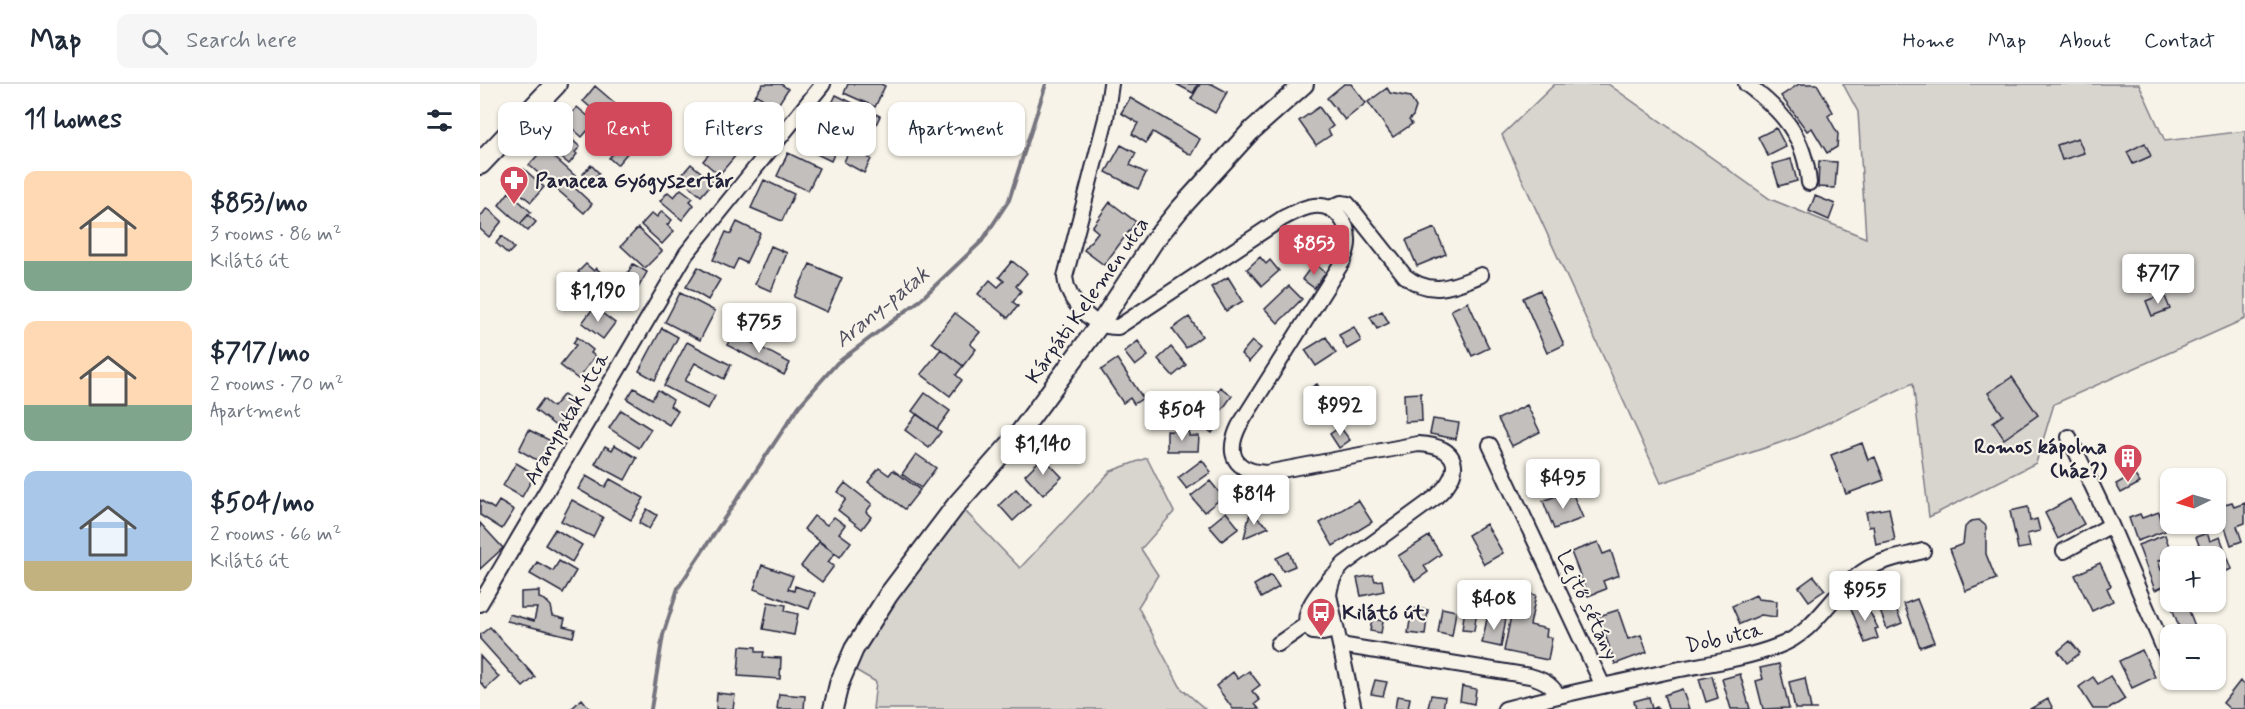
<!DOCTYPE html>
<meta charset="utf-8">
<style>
body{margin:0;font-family:Mynerve,sans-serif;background:#f6f6f7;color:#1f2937;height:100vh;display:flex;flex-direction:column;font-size:22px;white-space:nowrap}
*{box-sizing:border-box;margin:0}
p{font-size:20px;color:#747a83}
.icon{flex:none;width:33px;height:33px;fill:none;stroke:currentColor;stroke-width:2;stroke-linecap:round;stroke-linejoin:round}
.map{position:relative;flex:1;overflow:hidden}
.side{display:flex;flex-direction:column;background:#fff;width:480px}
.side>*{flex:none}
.hud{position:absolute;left:18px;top:18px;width:570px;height:54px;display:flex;gap:12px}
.needle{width:39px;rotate:265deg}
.fabs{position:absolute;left:1680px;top:384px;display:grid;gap:12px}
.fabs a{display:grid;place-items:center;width:66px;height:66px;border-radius:12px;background:#fff;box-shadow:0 2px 4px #0004;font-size:30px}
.price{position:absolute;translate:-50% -51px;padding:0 14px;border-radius:6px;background:#fff;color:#222;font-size:20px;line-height:39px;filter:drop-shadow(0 2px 3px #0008)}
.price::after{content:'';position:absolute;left:50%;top:36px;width:18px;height:14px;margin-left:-9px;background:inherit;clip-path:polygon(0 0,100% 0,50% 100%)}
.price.on{background:#d1495b;color:#fff}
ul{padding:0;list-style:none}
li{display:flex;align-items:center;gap:18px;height:150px;padding:0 24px}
li span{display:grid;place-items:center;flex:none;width:168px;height:120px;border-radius:12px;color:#555}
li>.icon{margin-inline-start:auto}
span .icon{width:72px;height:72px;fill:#fffc;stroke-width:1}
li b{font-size:26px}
h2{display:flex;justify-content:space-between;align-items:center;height:72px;padding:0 24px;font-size:26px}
.tag{padding:0 21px;border-radius:12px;background:#fff;box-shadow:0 2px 4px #0004;font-size:21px;line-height:54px}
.tag.on{background:#d1495b;color:#fff}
header{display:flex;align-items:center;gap:36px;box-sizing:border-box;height:84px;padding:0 30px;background:#fff;border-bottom:2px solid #e0e1e3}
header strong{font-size:28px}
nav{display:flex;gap:33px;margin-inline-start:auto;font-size:21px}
.search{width:420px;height:54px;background:#f6f6f7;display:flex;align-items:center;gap:15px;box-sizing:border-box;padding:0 21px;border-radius:12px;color:#747a83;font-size:22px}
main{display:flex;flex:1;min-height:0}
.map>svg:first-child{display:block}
</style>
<header>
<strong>Map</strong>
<div class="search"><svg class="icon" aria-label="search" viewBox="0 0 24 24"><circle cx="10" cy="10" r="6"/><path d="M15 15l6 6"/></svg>Search here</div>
<nav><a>Home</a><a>Map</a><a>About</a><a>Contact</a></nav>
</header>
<main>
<section class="side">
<h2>11 homes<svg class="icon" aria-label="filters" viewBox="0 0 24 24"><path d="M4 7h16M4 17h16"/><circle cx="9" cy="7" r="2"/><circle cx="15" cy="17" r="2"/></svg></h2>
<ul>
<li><span style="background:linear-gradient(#ffd9b3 75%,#7fa58c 0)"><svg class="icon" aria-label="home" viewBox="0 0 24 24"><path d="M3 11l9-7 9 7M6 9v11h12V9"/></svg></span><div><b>$853/mo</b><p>3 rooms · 86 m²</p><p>Kilátó út</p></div></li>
<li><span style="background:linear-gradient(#ffd9b3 70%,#7fa58c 0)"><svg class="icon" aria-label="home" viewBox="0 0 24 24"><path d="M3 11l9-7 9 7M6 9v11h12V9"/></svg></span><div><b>$717/mo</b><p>2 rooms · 70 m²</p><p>Apartment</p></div></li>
<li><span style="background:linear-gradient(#a9c7e8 75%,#c2b280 0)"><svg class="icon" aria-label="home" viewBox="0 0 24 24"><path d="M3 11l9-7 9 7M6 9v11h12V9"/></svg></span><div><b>$504/mo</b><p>2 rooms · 66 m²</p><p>Kilátó út</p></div></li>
</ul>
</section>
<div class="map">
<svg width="1765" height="625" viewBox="0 0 1765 625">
<rect width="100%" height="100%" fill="#f7f3e8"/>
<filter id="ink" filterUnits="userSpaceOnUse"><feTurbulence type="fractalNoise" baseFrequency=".0167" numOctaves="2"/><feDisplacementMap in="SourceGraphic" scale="12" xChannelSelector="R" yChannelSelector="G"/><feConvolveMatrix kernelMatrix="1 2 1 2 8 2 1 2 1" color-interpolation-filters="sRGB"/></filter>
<g filter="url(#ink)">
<!-- green -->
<path fill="#d8d5cf" stroke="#7d7c85" stroke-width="1.5" d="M1075,0H1128L1290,115L1386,154L1378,28L1363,0H1659L1685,57L1765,47V235L1574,320L1556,379L1449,433L1433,299L1317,353L1181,399L1022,51Z
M667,374L694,428L661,465L678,491L658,523L701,604L725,625H393L396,598L372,584L412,515L483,425L540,484L631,387Z"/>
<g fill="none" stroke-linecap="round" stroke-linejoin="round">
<!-- stream -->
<path stroke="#76747f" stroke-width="4" d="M171,625L183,551L198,504L319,322L357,279L439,217L502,157L529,116L566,0"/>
</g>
<!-- building -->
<path fill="#c2bfbd" stroke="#22223b" stroke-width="1.5" d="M283,0H301L308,5L296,24L276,10Z
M368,0H401L405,2L395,23L364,9Z
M696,0H718L713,9Z
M720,0H732L747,8L735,29L711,15Z
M864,0H871L886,19L865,36L847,14Z
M1319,0H1337L1353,28L1348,32L1358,50L1357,63L1347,69L1332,44L1327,47L1301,12Z
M115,2L136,20L132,24L136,28L127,38L103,17Z
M907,4L910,9L930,13L936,23L933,32L929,36L932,40L913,53L888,18Z
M276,10L296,24L284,41L264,27Z
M356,11L400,32L390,53L346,32Z
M650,14L720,55L711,71L673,48L666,59L652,50L658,39L641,29Z
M97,23L115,38L102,53L85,38Z
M839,23L853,42L848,46L851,51L836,61L819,37Z
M256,38L272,50L259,67L243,54Z
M334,39L362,52L351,77L322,63Z
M1296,44L1306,63L1288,72L1278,53Z
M78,48L84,54L87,51L100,63L95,68L97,70L89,80L72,66L74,64L68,59Z
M1598,54L1604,69L1582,76L1577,61Z
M240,57L256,71L239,91L223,77Z
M142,59L150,66L137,81L129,74Z
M1665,59L1671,72L1653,80L1647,68Z
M641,61L656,69L650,81L666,89L658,105L626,88Z
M64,64L102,98L96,105L112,120L104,129L49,81Z
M370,64L391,75L384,89L364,78Z
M308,69L339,84L328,107L297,92Z
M1311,75L1317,97L1299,102L1292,80Z
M1339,77L1357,78L1355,104L1338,103Z
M211,80L233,98L221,112L199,94Z
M111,81L119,89L110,98L103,90Z
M44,85L64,103L51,118L30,101Z
M284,96L314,110L302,137L271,124Z
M201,105L213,114L210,117L214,121L202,136L180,117L188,108L194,113Z
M29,108L51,128L40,140L19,121Z
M1335,112L1355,120L1349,136L1329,127Z
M630,118L656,138L624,181L604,166L618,148L612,143Z
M7,124L22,137L9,153L0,145V133Z
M182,127L192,136L187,141L194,147L182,160L161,141L172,129L177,133Z
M48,131L56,138L48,147L40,140Z
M257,138L280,149L266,179L258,175L253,185L233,176L246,148L251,150Z
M158,144L182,167L165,184L141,162Z
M955,144L966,170L937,182L926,156Z
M22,152L34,164L28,170L16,159Z
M291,162L307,169L291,207L275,200Z
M780,173L786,180L790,176L799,187L782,202L767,185Z
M532,177L547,189L536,202L541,207L533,218L538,222L528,234L498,210L510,196L518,203L524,197L519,193Z
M834,179L846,189L834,204L822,195Z
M106,180L114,187L116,184L138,205L135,208L144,217L137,225L98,188Z
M153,180L167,188L157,206L142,198Z
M330,180L362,194L347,228L314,213Z
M218,183L240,196L228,216L206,203Z
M748,193L763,217L746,227L731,203Z
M809,202L822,215L798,239L785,225Z
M1060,206L1084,261L1067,269L1043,214Z
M200,209L235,227L220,256L185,238Z
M1684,210L1690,225L1672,232L1666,217Z
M988,218L1009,264L992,272L971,226Z
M114,223L135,239L123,255L102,239Z
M902,227L909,239L897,245L890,233Z
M475,229L500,248L490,260L496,265L483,282L452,258Z
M709,233L722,252L706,264L692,245Z
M874,243L881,257L867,265L859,251Z
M182,244L198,253L175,296L159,287Z
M254,249L310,279L304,291L247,261Z
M97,253L113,266L111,269L115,272L98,295L80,281L96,261L93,259Z
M846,253L856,269L836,282L825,266Z
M658,257L668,272L655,282L644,268Z
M772,257L781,264L769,278L761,270Z
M207,258L251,281L244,295L215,279L205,297L235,312L228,325L184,302Z
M691,263L706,281L693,292L678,275Z
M461,265L483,282L476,291L482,296L470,312L441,290Z
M637,275L663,314L654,320L650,314L643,319L621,286Z
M1532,293L1558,331L1524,355L1513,338L1523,331L1508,309Z
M837,300L845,313L836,319L827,306Z
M740,303L752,312L742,326L730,318Z
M154,304L172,315L178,306L193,316L190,322L198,327L189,341L147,315Z
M872,307L880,320L872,325L875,330L866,336L856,317Z
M445,309L470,327L457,345L432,327Z
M941,309L942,337L925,338L924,310Z
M84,310L96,319L77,343L55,326L63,315L73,323Z
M709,315L740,337L732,349L701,326Z
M1047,321L1060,348L1032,362L1018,335Z
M141,326L171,345L159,364L129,344Z
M437,330L461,348L449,364L425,346Z
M953,335L979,339L976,355L950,350Z
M860,343L870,356L859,364L850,350Z
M49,346L71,357L60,378L39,366Z
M687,347L709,348V352H719L718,367H687Z
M1382,359L1388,376L1395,373L1404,396L1366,410L1351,371Z
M135,361L157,374L145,396L115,380L125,362L132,366Z
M436,370L456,384L441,404L422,390Z
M563,373L582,393L563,411L545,391Z
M722,376L731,388L707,405L698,394Z
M36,379L55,390L42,413L23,402Z
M399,384L409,391L413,386L440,406L425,425L388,398Z
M1654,390L1660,399L1641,409L1636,400Z
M106,392L125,403L130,395L164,414L151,436L98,405Z
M730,397L743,413L724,428L711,412Z
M365,399L392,420L386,428L391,433L382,445L358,426L366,415L358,408Z
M536,405L550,421L533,437L519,421Z
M1091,406L1103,434L1074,445L1063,417Z
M1590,415L1604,440L1578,455L1565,429Z
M0,416L14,425L19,417L34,426L22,445L0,431Z
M92,416L123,433L113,453L81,437Z
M878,416L892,438L853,462L840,439Z
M1752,418L1754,423L1765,419V439L1757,442L1762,457L1751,461L1738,422Z
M1548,423L1550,437L1557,435L1560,447L1547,450L1550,463L1538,465L1530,427Z
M1409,424L1415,457L1396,461L1393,442L1389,443L1386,428Z
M167,425L177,431L169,445L159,439Z
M746,428L759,444L742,457L729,442Z
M1679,428L1685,447L1657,457L1649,434L1660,430L1662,434Z
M770,429L789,443L764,454Z
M334,432L347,441L354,433L365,441L359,449L371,458L360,473L324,445Z
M1499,436L1506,442V470L1516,495L1486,507L1470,465L1483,460L1485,443L1491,437Z
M0,439L23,464L0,485Z
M1006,440L1023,469L1004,480L988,451Z
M75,445L102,461L92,478L65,461Z
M1727,449L1730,457L1740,453L1752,485L1741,489L1744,498L1736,501V472H1723L1716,453Z
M1685,451L1690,465L1682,468L1685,474L1678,477L1681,486L1690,482V500L1675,506L1658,461Z
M949,452L961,470L944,482L948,488L935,497L918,472Z
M339,458L355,469L348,478L354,482L342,498L321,482Z
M1118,458L1123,470L1131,467L1139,491L1123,497L1126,505L1108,512L1091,468Z
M809,468L815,482L803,487L796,474Z
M79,477L96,487L83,509L50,490L57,478L73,487Z
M1620,479L1631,502L1627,504L1633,517L1612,527L1595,491Z
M282,481L313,492L308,505L314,507L315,502L335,509L329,525L274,505Z
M791,491L799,503L781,514L774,501Z
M893,491L895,497L902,496L904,507L881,512L877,494Z
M1334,492L1345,506L1329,517L1319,503Z
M1406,501L1422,539L1407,545L1392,506Z
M59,507V514L65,516L71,522L73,532L85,535L83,542L95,545L93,553L27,537L29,530L54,537L57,524H41V508Z
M1036,507L1056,511L1050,541L1067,545L1066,553L1072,554L1068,576L1024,567Z
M1276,511L1278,515L1297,517L1296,533L1281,531L1260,540L1252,522Z
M1437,515L1454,558L1440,563L1424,520Z
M1384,517L1398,544L1395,545L1398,554L1385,559L1370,522Z
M288,518L306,521L305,527L318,530L314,551L283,545Z
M1706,519L1715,542L1701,548L1692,524Z
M932,524L948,526L945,551L928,549Z
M962,524L976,527L972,552L958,549Z
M985,524L997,526L994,547L982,546Z
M1138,526L1148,555L1161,551L1167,568L1135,580L1119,532Z
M1008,530L1026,534L1021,563L1002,559Z
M892,535L903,537L901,549L890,547Z
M10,543L55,593L43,603L0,555V551Z
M1590,557L1600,569L1587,579L1578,567Z
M260,562L276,563V568H284L283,573L301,574L300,595L258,592Z
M1662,566L1675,593L1652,604L1639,577Z
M0,572L19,593L6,605L0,598Z
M1299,580L1309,624L1283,625L1276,597L1283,595L1280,584Z
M769,587L780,601L772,607L780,616L775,620L779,625H753L736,602L753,588L758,595Z
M1260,590L1270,625H1251L1242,595Z
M1232,592L1238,614L1226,618L1219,595Z
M1630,592L1645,615L1629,625H1613L1599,603L1613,593L1618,600Z
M1325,594L1331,625H1337H1315L1309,598Z
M895,596L907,598L903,612L891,610Z
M1760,597L1765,601V625H1750L1743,619Z
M982,602L996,605L994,620L980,617Z
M1202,605L1209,625H1188L1184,611Z
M237,609L255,611L253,625H236Z
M299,610L325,612L324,625H297Z
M951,611L965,613L963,625L948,624Z
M917,612L930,614L928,625H915Z
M1169,613L1172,625L1177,623L1178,625H1156L1154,617Z
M102,615L110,625H91Z
M1568,615L1573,625H1550Z"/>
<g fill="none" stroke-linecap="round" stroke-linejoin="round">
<!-- minor casing -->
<g stroke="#22223b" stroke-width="18">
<path id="minor" d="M631,0L626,34L585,193C588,218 612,244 638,243L803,134C813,129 823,123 834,122C856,120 869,139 868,159C868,165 865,171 863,177L759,342C745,371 755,387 786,389L938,360C979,362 985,386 956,413L864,480C854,490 851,497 849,511L874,625
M1266,0C1303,27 1325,53 1329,99
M850,124L861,119L868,120L925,192C951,213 974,202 1001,191
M1589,353L1631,441L1690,579
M1010,361L1123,602
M1584,467L1631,441
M851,493C843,503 822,526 827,540C828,543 831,545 833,548L843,549L856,546
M0,520L206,170L343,0
M798,560L827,540
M860,561L1050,592C1063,596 1070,599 1078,611
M1025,625C1083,610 1141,598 1200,585C1232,579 1267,574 1298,562C1339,547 1352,506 1387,485C1403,475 1425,472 1443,467"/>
</g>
<!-- tertiary casing -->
<g stroke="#22223b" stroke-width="22">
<path id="tertiary" d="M353,625L359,600L374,565L409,510L477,420L538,351L620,240L674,157L699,126L770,48L824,0"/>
</g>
<!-- secondary casing -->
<g stroke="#22223b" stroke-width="24">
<path id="secondary" d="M0,80L76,0"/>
</g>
<!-- minor -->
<use href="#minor" stroke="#f7f3e8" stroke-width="14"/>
<!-- tertiary -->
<use href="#tertiary" stroke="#f7f3e8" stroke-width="18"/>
<!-- secondary -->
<use href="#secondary" stroke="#f7f3e8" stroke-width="20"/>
</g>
</g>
<!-- icons -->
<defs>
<g id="pharmacy-pin" transform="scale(1.5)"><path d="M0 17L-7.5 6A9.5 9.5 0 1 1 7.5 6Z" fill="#d1495b" stroke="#f7f3e8"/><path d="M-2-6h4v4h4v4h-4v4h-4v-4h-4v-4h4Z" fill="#fff"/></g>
<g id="building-pin" transform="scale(1.5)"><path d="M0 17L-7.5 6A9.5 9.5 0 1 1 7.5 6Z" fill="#d1495b" stroke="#f7f3e8"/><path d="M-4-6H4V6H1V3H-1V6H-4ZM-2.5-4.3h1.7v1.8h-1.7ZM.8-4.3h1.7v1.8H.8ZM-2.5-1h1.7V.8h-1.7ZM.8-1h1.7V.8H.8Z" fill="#fff"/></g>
<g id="bus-pin" transform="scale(1.5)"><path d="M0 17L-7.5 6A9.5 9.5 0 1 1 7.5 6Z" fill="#d1495b" stroke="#f7f3e8"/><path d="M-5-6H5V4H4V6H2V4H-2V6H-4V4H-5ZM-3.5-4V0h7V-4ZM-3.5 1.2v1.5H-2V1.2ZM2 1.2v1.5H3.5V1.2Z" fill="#fff"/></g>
</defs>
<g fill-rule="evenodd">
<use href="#pharmacy-pin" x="34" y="96"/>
<use href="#building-pin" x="1648" y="374"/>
<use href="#bus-pin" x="841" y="528"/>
</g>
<g text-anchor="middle" stroke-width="4.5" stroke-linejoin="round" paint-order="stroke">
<!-- poi labels -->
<g font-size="21" font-weight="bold" fill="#22223b" stroke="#f7f3e8" text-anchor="start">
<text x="55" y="103">Panacea Gyógyszertár</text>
<text x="1627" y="369" text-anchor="end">Romos kápolna<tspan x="1627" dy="24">(ház?)</tspan></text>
<text x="862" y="535">Kilátó út</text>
</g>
<!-- street labels -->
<g font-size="21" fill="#22223b" stroke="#f7f3e8">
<text transform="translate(607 216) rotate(-55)" y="7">Kárpáti Kelemen utca</text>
<text transform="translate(86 334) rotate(-60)" y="7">Aranypatak utca</text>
<text transform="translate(1108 521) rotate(65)" y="7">Lejtő sétány</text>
<text transform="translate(1244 553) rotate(-13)" y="7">Dob utca</text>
</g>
<!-- water labels -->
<g font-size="22" font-style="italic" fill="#535263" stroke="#f7f3e8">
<text transform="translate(401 222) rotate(-39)" y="8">Arany-patak</text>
</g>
</g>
</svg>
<div class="fabs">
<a><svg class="needle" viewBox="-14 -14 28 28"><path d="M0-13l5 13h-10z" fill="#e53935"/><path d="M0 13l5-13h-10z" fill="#747a83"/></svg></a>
<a>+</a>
<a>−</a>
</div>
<b class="price on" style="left:834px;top:192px">$853</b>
<b class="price" style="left:1678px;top:221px">$717</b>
<b class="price" style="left:118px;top:239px">$1,190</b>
<b class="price" style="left:279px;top:270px">$755</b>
<b class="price" style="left:860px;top:353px">$992</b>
<b class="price" style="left:702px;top:358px">$504</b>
<b class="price" style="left:563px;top:392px">$1,140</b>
<b class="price" style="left:1083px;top:426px">$495</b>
<b class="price" style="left:774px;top:442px">$814</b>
<b class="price" style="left:1385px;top:538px">$955</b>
<b class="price" style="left:1014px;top:547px">$408</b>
<div class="hud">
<a class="tag">Buy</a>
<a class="tag on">Rent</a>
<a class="tag">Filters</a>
<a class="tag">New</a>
<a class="tag">Apartment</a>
</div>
</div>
</main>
